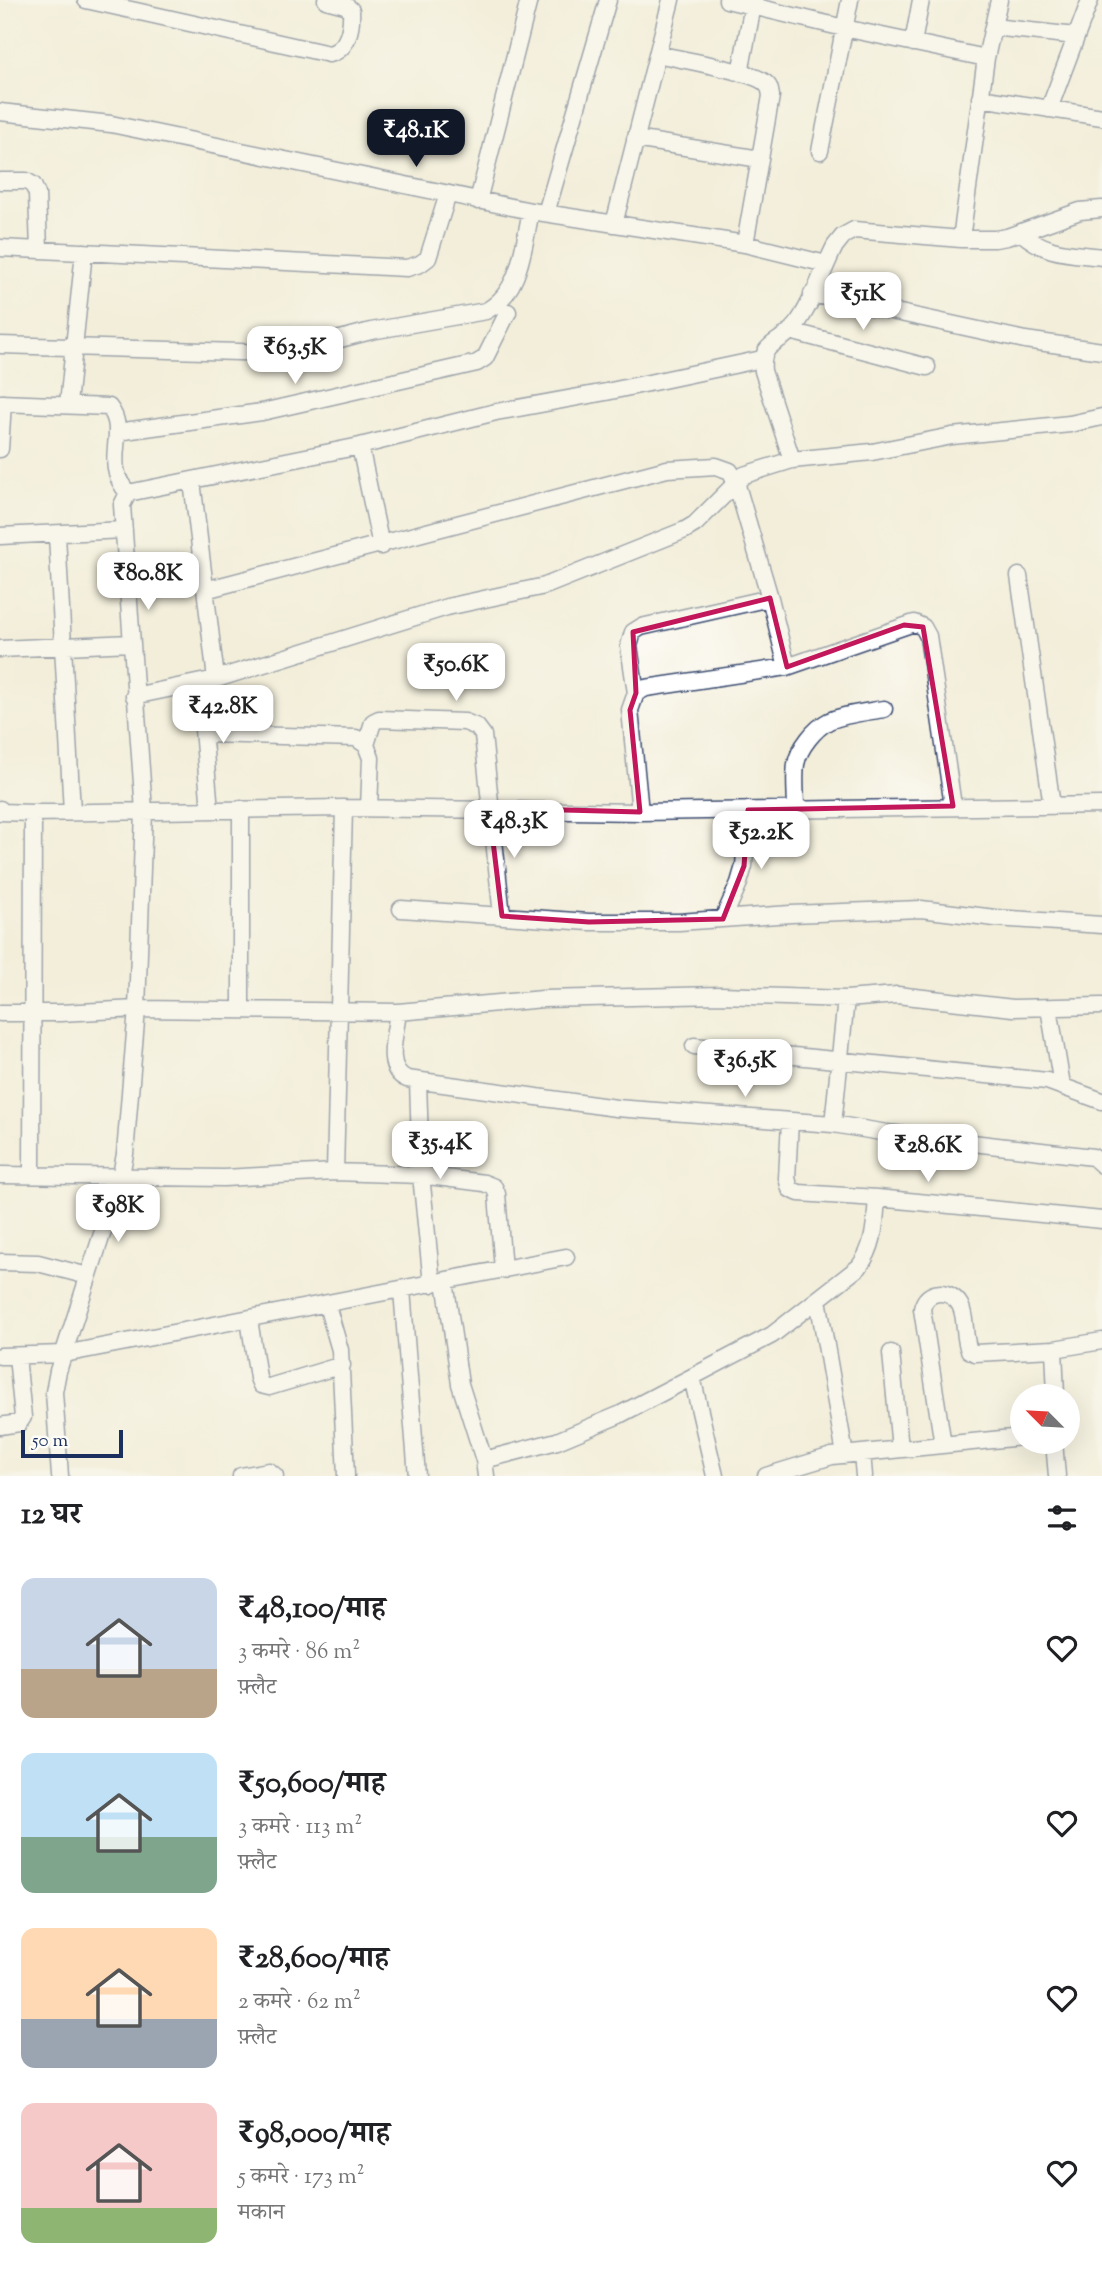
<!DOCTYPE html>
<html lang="hi">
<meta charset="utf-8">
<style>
body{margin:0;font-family:"Sorts Mill Goudy","Noto Serif Devanagari",serif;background:#f6f6f6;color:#202124;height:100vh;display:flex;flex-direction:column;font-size:26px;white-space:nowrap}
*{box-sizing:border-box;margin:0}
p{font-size:23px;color:#757577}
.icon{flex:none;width:38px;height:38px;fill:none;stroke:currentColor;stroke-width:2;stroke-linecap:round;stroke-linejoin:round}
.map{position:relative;height:1476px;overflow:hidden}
.side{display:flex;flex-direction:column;background:#fff;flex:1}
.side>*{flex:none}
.needle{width:46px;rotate:294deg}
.buttons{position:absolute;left:1010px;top:1384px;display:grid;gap:14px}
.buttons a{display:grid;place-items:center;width:70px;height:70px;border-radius:50%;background:#fff;box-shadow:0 7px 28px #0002;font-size:35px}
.scale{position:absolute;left:21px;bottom:18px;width:102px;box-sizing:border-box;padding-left:7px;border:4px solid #1b2f5e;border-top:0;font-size:19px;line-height:24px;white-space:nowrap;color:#1b2f5e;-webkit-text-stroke:5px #fdfcf7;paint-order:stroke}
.price{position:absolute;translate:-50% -60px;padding:0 16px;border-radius:14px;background:#fff;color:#222;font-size:23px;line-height:46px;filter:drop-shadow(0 2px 4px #0008)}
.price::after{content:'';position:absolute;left:50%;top:42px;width:21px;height:16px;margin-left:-10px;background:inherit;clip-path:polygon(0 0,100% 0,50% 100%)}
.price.current{background:#111827;color:#fff}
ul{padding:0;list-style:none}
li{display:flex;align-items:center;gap:21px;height:175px;padding:0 21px}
li span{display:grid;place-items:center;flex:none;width:196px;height:140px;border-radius:14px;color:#555}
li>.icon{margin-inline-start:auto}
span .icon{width:84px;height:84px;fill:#fffc;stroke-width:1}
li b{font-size:30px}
h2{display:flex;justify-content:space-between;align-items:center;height:84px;padding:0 21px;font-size:30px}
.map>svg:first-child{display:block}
</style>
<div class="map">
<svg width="1102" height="1476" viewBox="0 0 1102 1476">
<rect width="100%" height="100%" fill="#fdfcf7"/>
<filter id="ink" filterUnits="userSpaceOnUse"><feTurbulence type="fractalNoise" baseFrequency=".0143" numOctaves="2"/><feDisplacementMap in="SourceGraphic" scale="14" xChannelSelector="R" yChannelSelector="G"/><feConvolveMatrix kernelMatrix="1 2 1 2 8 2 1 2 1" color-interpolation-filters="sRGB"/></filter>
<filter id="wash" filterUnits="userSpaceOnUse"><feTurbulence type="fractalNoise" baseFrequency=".00686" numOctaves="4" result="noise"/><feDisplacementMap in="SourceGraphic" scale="28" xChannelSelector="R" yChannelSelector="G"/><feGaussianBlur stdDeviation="1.57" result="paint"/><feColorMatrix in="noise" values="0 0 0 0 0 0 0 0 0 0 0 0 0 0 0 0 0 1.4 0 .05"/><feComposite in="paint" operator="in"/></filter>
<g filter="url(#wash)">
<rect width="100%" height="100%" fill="#f3eeda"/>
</g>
<g filter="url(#ink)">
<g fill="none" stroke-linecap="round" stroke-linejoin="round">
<!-- minor casing -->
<g stroke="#3b4c71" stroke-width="19">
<path id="minor" d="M86,0L329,54C348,50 352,28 351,10L345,5L326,0
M727,0L844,28L986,58
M993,27L1076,36
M913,43L921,0
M657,54C678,59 751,71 764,82C770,86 770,90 771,96L745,244
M740,73L754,0
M980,98L1102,117
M1049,109L1090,0
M0,112L111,124L531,211L745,244L826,264
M635,139L760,159
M820,151L850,0
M0,181H26L33,185L37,194L39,250
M478,201L529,0
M1102,209L1080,211L1007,237L995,239H961L854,230L843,236L835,246C823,269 811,307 795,326C780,345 760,341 763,371L792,460L872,452L952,436L1070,424L1102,417
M546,213L608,0
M614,224L671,0
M1021,232C1046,255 1070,253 1102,257
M961,239L986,58L999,0
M0,248L407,268L420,264L428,258L448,194
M812,294L1025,340L1102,351
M790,331L927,367
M0,345L273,353L294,351L371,331L486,311C521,292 523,247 531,211
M0,403L109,407C130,433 100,462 128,493
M68,404L84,252
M117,432L262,412L477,363L485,358L508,312
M360,446L381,546
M0,449L3,403
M192,481L216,679
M57,535L72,812
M0,536L124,530
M1019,576L1052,806
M205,590L667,469L716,466L730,471L736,482L770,598L787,667
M0,649L131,643
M199,683L210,810
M636,693L629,646L633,632L641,627L770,598
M134,696L216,679L447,607L545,586L685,530L695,524L744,475L792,460
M204,734L356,738L366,745L371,758L369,808
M366,745L373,722L379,719L465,722L477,727L483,735L502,916
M0,809V812L33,813L344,808L640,812L1102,805
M796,809C796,795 794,779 796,764C799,748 815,728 829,721C845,714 867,712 884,709
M640,812L630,710L636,693L646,688L787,667L914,623L923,627L928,636L953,806
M401,909L589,922H679L791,914L921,909L995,918L1102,925
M723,919L739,883L744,866L748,810
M1049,1008L1062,1085
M241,1010V809
M398,1012C396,1033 383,1069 407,1079L616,1108L833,1124L887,1133L1093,1157L1102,1165
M0,1013H60L137,1009L398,1012L543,999L721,995L846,999L897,995L1013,1008L1102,1006
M694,1046L1047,1081L1102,1101
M418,1081L421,1175L432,1284
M790,1121L787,1178L790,1189L799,1193L877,1198L1102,1220
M833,1124L846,999
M335,1172L344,808
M0,1175L224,1178L335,1172L421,1175L484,1183L494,1187L497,1194L503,1270
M32,1175L33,813
M0,1262L38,1263L88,1276
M445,1281L460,1384L484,1460L486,1476
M402,1290L417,1476
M818,1299L845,1455
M327,1305L340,1350L346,1476
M249,1319L258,1378L261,1385L269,1387L342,1365
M1054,1349L1056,1396
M891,1353L900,1449
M0,1356L64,1354L566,1257
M692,1377L715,1476
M0,1426L19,1423L23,1417L17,1356
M1054,1442L1057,1476
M943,1445L922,1309C926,1288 951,1289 960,1305C967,1318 963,1336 969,1350L975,1353L1054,1349L1102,1341
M862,1453L864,1476
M484,1460L557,1441L619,1415L692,1377L772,1335L859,1267C875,1246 875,1223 877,1198
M60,1476L54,1392L58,1371L121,1175L125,1154L137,1009L144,811L122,505L128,493L360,446L496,412L606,392L762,359
M241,1476L269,1471L275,1476
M766,1476L832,1456L1022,1437"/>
</g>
<!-- minor -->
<use href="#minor" stroke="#fff" stroke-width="16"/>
</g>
</g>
<!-- marked area -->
<path d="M0 0H1102V1476H0ZM770,598L787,667L904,625L923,627L953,806L748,810L744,866L723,919L589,922L502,916L489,808L640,812L630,710L636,693L633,632Z" fill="#f3eeda" fill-opacity=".55" fill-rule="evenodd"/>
<path fill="none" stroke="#c2185b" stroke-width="5" stroke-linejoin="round" d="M770,598L787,667L904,625L923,627L953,806L748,810L744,866L723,919L589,922L502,916L489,808L640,812L630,710L636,693L633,632Z"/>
</svg>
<div class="buttons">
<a><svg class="needle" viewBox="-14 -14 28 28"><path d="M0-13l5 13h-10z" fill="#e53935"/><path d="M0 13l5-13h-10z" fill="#757577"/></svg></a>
</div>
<div class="scale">50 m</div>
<b class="price current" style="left:416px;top:169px">₹48.1K</b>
<b class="price" style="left:863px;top:332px">₹51K</b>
<b class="price" style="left:295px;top:386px">₹63.5K</b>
<b class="price" style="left:148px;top:612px">₹80.8K</b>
<b class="price" style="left:456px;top:703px">₹50.6K</b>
<b class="price" style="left:223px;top:745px">₹42.8K</b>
<b class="price" style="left:514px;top:860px">₹48.3K</b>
<b class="price" style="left:761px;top:871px">₹52.2K</b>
<b class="price" style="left:745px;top:1099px">₹36.5K</b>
<b class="price" style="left:440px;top:1181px">₹35.4K</b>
<b class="price" style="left:928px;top:1184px">₹28.6K</b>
<b class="price" style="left:118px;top:1244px">₹98K</b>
</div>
<section class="side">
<h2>12 घर<svg class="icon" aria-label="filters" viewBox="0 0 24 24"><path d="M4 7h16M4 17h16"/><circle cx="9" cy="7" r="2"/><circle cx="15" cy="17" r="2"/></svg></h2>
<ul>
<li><span style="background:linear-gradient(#c9d6e8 65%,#b9a48a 0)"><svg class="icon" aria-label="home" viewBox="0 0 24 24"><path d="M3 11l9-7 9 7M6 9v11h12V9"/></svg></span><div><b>₹48,100/माह</b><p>3 कमरे · 86 m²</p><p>फ़्लैट</p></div><svg class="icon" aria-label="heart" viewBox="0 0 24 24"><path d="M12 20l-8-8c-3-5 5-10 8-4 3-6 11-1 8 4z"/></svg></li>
<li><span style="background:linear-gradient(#bfe0f5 60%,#7fa58c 0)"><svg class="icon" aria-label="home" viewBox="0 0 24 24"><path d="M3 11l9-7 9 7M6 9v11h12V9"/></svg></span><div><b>₹50,600/माह</b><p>3 कमरे · 113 m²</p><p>फ़्लैट</p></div><svg class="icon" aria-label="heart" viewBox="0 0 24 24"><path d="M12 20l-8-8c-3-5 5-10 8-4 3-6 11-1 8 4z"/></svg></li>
<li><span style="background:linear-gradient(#ffd9b3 65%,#9aa5b1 0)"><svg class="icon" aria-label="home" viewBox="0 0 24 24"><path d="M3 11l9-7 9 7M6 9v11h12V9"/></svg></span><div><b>₹28,600/माह</b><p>2 कमरे · 62 m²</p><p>फ़्लैट</p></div><svg class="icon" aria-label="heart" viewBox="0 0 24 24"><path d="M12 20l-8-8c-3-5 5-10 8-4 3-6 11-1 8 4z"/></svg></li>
<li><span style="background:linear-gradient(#f6c9c9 75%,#8fb573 0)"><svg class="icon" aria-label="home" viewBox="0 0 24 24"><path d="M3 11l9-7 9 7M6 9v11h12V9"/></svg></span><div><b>₹98,000/माह</b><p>5 कमरे · 173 m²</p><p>मकान</p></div><svg class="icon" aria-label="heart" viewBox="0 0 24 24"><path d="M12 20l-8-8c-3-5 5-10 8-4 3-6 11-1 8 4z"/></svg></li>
</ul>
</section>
